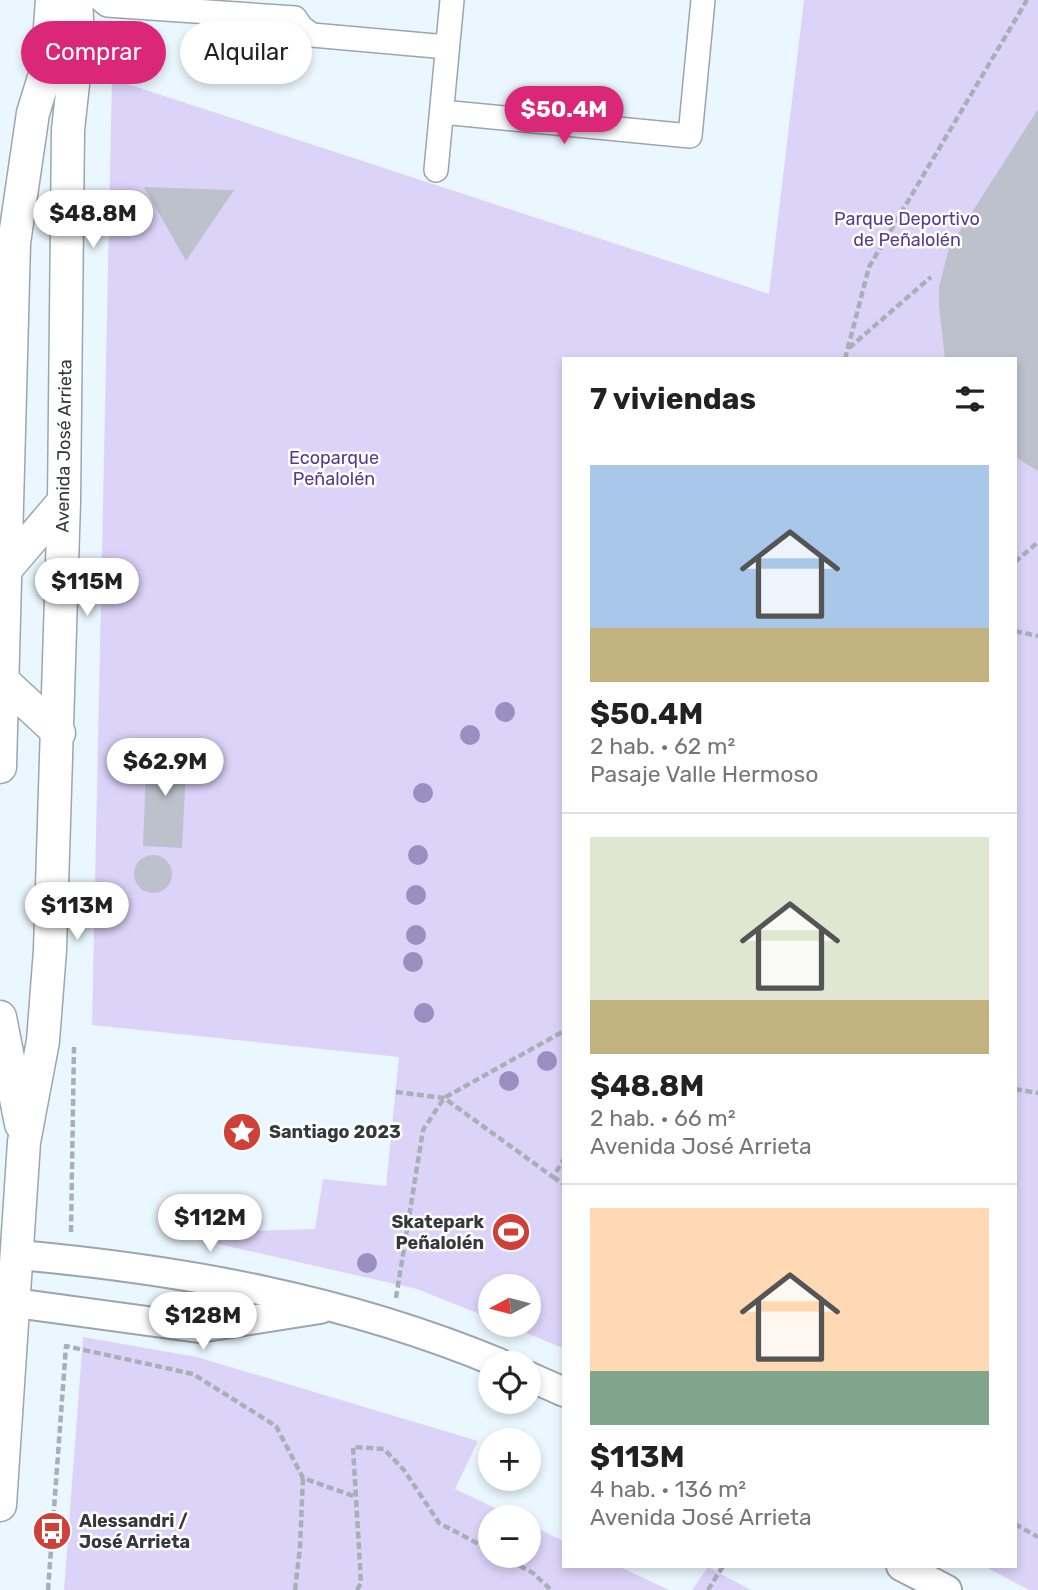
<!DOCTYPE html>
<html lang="es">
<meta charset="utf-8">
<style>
body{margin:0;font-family:Rubik,sans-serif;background:#f2f2f2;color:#222;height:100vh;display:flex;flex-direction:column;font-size:26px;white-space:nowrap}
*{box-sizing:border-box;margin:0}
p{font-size:23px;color:#767676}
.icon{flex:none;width:38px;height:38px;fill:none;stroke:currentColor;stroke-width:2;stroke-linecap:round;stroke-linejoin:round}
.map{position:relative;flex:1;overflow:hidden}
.details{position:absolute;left:562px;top:357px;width:455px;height:1211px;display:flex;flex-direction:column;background:#fff;border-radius:0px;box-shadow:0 4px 10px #0003}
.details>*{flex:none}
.hud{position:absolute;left:21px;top:21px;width:436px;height:63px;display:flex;gap:14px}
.needle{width:46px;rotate:263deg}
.buttons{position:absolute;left:478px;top:1274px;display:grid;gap:14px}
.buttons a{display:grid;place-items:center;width:63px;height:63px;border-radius:50%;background:#fff;box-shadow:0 4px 10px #0003;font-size:35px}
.price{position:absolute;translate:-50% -60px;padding:0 16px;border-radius:24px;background:#fff;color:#222;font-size:23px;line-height:46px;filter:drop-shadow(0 2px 4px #0008)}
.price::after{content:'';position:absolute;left:50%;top:42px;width:21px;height:16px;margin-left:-10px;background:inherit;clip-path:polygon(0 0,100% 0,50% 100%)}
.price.on{background:#db2777;color:#fff}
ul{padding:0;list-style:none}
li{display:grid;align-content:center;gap:14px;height:371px;padding:0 28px}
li+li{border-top:2px solid #e0e0e0}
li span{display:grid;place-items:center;height:217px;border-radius:0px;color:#555}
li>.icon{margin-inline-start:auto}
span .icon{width:126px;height:126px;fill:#fffc;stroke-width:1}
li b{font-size:30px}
h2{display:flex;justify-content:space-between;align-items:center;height:84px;padding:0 28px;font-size:30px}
.chip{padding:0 24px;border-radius:32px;background:#fff;box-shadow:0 4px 10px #0003;font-size:24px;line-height:63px}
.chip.on{background:#db2777;color:#fff}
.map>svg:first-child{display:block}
</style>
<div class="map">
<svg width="1038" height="1590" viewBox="0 0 1038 1590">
<rect width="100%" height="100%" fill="#ebf7fe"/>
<!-- green -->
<path fill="#dcd3f9" d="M804,0H1038V1590H1029L984,1566H1015V359H564L563,1348L507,1325H528V1286H490V1318L417,1289L170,1233L315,1229L323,1179L386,1186L399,1057L92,1025L112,79L769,294Z
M83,1337L197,1357L478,1441L455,1489L514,1517H490V1556H528L529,1524L563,1541L564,1566H618L669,1590H64Z
M708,1567L751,1590H692Z"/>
<!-- building -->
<path fill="#bcc1cb" d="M1038,109V471L1015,457V359H945L939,306V287L949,248Z
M144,187L234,190L186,261Z
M147,747L187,750L182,848L143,846Z
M134 874a19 19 0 1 1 38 0a19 19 0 1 1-38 0Z"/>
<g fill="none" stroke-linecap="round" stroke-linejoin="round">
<!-- minor casing -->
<g stroke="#9ca6ad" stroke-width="26">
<path id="minor" d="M101,0L107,5L295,18L301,27L312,35L447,47
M442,112L690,136L703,0
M436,170L452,0"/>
</g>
<!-- tertiary casing -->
<g stroke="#9ca6ad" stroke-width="32">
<path id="tertiary" d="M19,1255C184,1270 345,1299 499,1363
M15,1303L199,1328L320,1309
M528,1376L564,1392
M901,1566L947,1590"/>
</g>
<!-- secondary casing -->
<g stroke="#9ca6ad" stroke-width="35">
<path id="secondary" d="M6,569L64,501
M3,681L59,733
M0,767L14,243L33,113L47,68L52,0
M0,1017L21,1124
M0,1505L24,1142L43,1041L50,950L64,501L68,130L78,38L76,0"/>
</g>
<!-- path -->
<path stroke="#a7b0b6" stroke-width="4.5" stroke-dasharray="7 3.5" stroke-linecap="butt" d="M849,348L931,277
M845,359L869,267L1027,0
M1015,562L1038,542
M1015,631L1038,636
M1015,1089L1038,1093
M396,1092L444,1098L553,1177L564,1159
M553,1177L564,1184
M71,1232L74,1047
M396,1298L423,1130L444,1098L564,1031
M1015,1524L1038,1537
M501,1556L533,1573L551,1590
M48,1590L66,1346L193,1374L276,1426L303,1478L356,1497
M295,1590L300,1547L303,1478
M357,1590L361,1583L353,1447L384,1449L404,1470L439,1523L490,1550
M708,1590L723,1566"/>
<!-- minor -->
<use href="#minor" stroke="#fff" stroke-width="23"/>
<!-- tertiary -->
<use href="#tertiary" stroke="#fff" stroke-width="28"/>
<!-- secondary -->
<use href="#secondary" stroke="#fff" stroke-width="32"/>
</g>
<!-- trees -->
<g fill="#9a8fc0">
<circle cx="505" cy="712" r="10"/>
<circle cx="470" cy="735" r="10"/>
<circle cx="423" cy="793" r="10"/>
<circle cx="418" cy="855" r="10"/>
<circle cx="416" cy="895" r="10"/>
<circle cx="416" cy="935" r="10"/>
<circle cx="413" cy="962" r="10"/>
<circle cx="424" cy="1013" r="10"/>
<circle cx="547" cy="1061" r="10"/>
<circle cx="509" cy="1081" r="10"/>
<circle cx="367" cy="1263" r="10"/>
</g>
<!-- icons -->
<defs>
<g id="sight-disc" transform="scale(2.0125)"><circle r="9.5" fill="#ce4038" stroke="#fff"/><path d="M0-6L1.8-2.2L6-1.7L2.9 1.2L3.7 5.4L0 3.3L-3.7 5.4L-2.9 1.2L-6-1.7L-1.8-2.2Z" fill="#fff"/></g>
<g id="stadium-disc" transform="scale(2.0125)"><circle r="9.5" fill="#ce4038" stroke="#fff"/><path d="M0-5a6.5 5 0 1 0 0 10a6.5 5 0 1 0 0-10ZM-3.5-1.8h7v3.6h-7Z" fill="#fff"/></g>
<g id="bus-disc" transform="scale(2.0125)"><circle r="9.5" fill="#ce4038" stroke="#fff"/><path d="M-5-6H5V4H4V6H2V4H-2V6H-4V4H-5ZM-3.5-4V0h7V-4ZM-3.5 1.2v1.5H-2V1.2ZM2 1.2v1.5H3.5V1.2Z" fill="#fff"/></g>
</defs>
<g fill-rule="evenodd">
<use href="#sight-disc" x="242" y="1132"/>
<use href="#stadium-disc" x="511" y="1232"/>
<use href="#bus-disc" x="52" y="1531"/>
</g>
<g text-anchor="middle" stroke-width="5" stroke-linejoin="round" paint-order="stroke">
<!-- park labels -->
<g font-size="18" fill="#573a8e" stroke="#fff">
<text x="907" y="225">Parque Deportivo<tspan x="907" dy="21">de Peñalolén</tspan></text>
<text x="334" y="464">Ecoparque<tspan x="334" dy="21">Peñalolén</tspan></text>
</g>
<!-- street labels -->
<g font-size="18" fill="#35393c" stroke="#fff">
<text transform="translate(64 446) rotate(-89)" y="6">Avenida José Arrieta</text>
</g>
<!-- poi labels -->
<g font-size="18" font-weight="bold" fill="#35393c" stroke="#fff" text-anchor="start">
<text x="269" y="1138">Santiago 2023</text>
<text x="484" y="1228" text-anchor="end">Skatepark<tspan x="484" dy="21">Peñalolén</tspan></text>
<text x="79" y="1527">Alessandri /<tspan x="79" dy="21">José Arrieta</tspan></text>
</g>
</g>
</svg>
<div class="buttons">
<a><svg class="needle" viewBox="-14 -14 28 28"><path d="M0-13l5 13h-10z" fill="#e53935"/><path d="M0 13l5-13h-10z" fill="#767676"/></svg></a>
<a><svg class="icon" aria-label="locate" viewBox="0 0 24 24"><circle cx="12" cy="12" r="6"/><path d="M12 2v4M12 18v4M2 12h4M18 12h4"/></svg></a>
<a>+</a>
<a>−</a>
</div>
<b class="price on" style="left:564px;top:146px">$50.4M</b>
<b class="price" style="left:93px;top:250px">$48.8M</b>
<b class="price" style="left:87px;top:618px">$115M</b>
<b class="price" style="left:165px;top:798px">$62.9M</b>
<b class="price" style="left:77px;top:942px">$113M</b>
<b class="price" style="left:210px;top:1254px">$112M</b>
<b class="price" style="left:203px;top:1352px">$128M</b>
<div class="hud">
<a class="chip on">Comprar</a>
<a class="chip">Alquilar</a>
</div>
<section class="details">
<h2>7 viviendas<svg class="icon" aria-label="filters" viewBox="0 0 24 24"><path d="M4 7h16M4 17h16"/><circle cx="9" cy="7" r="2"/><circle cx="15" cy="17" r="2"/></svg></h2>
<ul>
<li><span style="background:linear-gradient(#a9c7e8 75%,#c2b280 0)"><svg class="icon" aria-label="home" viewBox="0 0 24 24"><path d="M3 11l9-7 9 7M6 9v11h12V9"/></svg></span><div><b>$50.4M</b><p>2 hab. · 62 m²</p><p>Pasaje Valle Hermoso</p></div></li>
<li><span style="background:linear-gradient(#dfe7d0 75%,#c2b280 0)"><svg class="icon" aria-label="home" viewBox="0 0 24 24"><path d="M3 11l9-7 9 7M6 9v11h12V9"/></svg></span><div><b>$48.8M</b><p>2 hab. · 66 m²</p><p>Avenida José Arrieta</p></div></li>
<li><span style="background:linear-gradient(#ffd9b3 75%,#7fa58c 0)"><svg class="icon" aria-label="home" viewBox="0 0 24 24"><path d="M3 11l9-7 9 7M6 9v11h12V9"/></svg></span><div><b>$113M</b><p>4 hab. · 136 m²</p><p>Avenida José Arrieta</p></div></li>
</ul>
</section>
</div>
